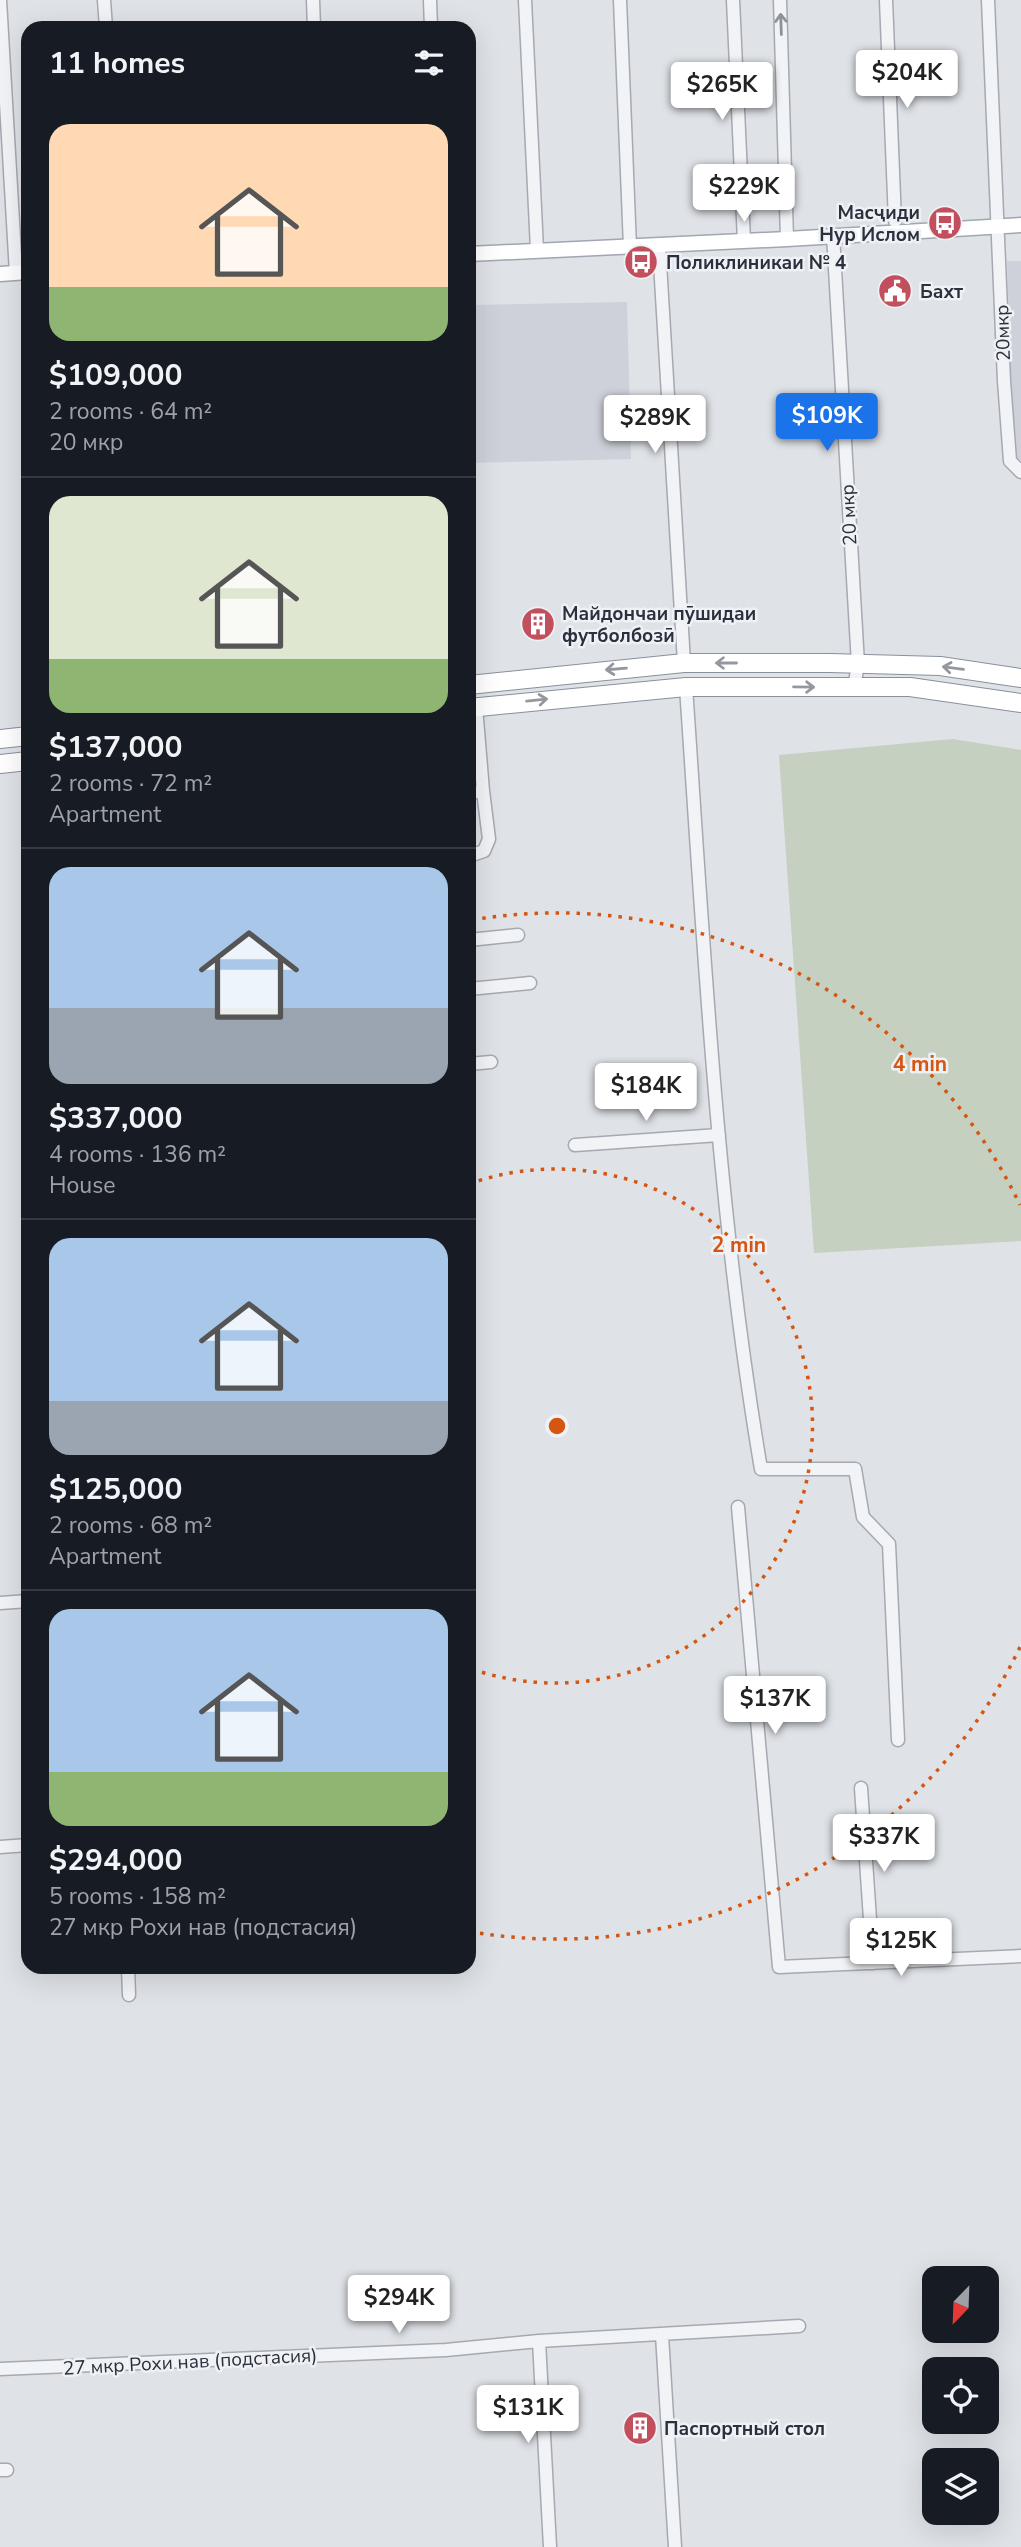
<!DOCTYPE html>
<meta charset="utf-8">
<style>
body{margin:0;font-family:"Nunito Sans",sans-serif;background:#242831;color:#f1f3f6;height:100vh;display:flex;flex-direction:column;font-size:26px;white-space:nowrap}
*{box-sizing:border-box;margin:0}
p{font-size:23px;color:#9ea1a6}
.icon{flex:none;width:38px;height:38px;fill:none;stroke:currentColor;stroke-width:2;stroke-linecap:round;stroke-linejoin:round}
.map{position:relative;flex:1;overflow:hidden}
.sheet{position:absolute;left:21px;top:21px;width:455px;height:1953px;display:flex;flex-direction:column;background:#171b24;border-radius:21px;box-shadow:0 7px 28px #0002}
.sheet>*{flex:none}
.needle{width:46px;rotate:203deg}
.buttons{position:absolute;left:922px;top:2266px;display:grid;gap:14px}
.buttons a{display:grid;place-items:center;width:77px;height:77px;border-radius:14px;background:#171b24;box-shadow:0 7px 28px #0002;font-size:35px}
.price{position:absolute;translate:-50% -60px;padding:0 16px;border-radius:7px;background:#fff;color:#222;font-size:23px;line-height:46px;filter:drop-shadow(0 2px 4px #0008)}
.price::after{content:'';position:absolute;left:50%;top:42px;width:21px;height:16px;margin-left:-10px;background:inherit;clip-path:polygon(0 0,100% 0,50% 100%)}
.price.active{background:#1a73e8;color:#fff}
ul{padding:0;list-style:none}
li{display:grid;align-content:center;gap:14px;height:371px;padding:0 28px}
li+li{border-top:2px solid #363941}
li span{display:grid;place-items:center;height:217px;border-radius:21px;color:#555}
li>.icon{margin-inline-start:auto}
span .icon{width:126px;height:126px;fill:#fffc;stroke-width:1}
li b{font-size:30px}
h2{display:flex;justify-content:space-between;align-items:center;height:84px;padding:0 28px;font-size:30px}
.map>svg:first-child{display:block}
</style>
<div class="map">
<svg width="1021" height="2547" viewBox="0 0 1021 2547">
<rect width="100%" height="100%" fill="#dfe2e7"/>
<!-- built -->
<path fill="#ced1d9" d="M1007,261H1021V460L1013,456Z
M627,302L631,459L469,463V305Z"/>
<!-- green -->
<path fill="#c5d0c1" d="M953,739L1021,750V1241L814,1253L779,755Z"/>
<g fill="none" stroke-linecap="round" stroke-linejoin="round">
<!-- minor casing -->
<g stroke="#a5a9b1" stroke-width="15">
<path id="minor" d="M0,0L16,273
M104,0L106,28
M313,0L314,28
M430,0L431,28
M525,0L537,250
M620,0L630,247
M733,0L744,241
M780,0L787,239
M886,0L895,221
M988,0L1004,381L1010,461L1021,472
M833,235L858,664L854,688
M659,246L684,663
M686,687C704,948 717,1210 761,1469H855L863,1517L889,1544L898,1740
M469,793L483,791L476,707
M469,856L484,851L489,839L483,791
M469,940L518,935
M469,989L530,983
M469,1064L491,1062
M575,1145L719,1135
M738,1507L779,1967L1021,1956
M0,1603L28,1601
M861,1788L873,1963
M0,1847L28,1845
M128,1967L129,1995
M662,2335L675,2547
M539,2341L550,2547
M0,2369L446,2350L539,2341L799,2326
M0,2470H7"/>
</g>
<!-- major casing -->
<g stroke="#a0a7b2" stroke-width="17">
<path id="major" d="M469,254L787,239L1021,225
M0,274L28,272"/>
</g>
<!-- highway casing -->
<g stroke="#88909c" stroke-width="20">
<path id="highway" d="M469,685L684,663H830L940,666L1021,678
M469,708L686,687H910L1021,703
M0,739L28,736
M0,764L28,761"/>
</g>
<!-- minor -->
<use href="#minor" stroke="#f2f3f6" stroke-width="12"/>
<!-- major -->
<use href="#major" stroke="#fff" stroke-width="14"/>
<!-- highway -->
<use href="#highway" stroke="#fff" stroke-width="18"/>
</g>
<!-- one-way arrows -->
<defs><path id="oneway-shaft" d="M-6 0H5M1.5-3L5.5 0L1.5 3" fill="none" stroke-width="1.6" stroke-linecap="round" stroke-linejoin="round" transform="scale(1.75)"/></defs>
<use stroke="#8e929a" href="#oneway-shaft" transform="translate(781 24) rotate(-92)"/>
<g stroke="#94989e">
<use href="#oneway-shaft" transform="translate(726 663) rotate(180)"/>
<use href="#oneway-shaft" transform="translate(953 668) rotate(-172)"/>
<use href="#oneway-shaft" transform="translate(616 669) rotate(175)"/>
<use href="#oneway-shaft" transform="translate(804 687) rotate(1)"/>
<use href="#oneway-shaft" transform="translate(537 700) rotate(-6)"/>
</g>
<!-- distance rings -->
<g fill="none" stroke="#d55511" stroke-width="3.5" stroke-dasharray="3.5 7">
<path d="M469 1184A257 257 0 1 1 469 1668"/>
<path d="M1020 1647A513 513 0 0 1 472 1932M472 920A513 513 0 0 1 1020 1205"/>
</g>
<!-- icons -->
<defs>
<g id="bus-disc" transform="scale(1.75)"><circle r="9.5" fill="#c14f5e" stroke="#eff1f5"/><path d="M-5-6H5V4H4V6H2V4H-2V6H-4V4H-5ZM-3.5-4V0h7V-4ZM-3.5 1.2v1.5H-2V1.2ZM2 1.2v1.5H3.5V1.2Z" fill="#fff"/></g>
<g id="civic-disc" transform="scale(1.75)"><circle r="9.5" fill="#c14f5e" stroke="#eff1f5"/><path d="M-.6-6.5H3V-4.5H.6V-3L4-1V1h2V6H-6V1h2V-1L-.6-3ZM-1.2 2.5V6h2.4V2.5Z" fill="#fff"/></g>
<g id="building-disc" transform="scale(1.75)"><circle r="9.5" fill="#c14f5e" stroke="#eff1f5"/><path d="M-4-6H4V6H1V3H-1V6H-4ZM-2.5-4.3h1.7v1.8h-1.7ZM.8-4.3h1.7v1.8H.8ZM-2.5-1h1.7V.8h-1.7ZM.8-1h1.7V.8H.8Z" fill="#fff"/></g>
</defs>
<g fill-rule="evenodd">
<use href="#bus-disc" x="945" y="223"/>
<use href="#bus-disc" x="641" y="262"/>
<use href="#civic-disc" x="895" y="291"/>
<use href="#building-disc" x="538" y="624"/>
<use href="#building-disc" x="640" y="2428"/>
</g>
<g text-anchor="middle" stroke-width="5" stroke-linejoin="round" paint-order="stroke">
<!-- poi labels -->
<g font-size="19" font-weight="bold" fill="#2a303d" stroke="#eff1f5" text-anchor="start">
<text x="920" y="219" text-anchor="end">Масҷиди<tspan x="920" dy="22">Нур Ислом</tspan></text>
<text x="666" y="269">Поликлиникаи № 4</text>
<text x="920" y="298">Бахт</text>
<text x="562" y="620">Майдончаи пӯшидаи<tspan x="562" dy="22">футболбозӣ</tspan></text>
<text x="664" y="2435">Паспортный стол</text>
</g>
<!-- street labels -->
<g font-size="19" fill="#2a303d" stroke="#eff1f5">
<text transform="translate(1002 333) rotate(-92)" y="7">20мкр</text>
<text transform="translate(848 515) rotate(-93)" y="7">20 мкр</text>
<text transform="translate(190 2361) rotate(-3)" y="7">27 мкр Рохи нав (подстасия)</text>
</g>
</g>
<circle cx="557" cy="1426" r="10" fill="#d55511" stroke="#eff1f5" stroke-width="3.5"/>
<g font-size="21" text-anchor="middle" font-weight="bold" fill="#d55511" stroke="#eff1f5" stroke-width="5" stroke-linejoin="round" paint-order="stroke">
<text x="920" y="1071">4 min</text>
<text x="739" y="1252">2 min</text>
</g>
</svg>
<div class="buttons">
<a><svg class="needle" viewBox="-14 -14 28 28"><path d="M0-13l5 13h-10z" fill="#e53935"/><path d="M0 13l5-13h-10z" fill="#9ea1a6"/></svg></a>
<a><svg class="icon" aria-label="locate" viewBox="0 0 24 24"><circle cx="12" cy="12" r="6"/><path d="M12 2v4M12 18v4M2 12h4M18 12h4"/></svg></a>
<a><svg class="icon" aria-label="layers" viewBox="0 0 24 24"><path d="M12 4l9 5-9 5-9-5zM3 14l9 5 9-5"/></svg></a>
</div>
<b class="price" style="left:907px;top:110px">$204K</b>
<b class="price" style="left:722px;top:122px">$265K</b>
<b class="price" style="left:744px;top:224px">$229K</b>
<b class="price active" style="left:827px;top:453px">$109K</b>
<b class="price" style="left:655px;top:455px">$289K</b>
<b class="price" style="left:646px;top:1123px">$184K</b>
<b class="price" style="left:775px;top:1736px">$137K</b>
<b class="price" style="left:884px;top:1874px">$337K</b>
<b class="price" style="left:901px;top:1978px">$125K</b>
<b class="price" style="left:399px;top:2335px">$294K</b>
<b class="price" style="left:528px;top:2445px">$131K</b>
<section class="sheet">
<h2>11 homes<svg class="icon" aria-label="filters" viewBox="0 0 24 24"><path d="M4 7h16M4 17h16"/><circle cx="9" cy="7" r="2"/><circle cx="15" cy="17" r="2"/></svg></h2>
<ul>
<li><span style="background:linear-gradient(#ffd9b3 75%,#8fb573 0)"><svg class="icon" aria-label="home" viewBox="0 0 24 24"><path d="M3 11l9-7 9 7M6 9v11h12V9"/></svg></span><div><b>$109,000</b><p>2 rooms · 64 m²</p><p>20 мкр</p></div></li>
<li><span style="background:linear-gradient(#dfe7d0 75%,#8fb573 0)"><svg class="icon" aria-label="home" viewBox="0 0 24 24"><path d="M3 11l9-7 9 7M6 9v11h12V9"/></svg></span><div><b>$137,000</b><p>2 rooms · 72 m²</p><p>Apartment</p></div></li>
<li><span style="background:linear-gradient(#a9c7e8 65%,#9aa5b1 0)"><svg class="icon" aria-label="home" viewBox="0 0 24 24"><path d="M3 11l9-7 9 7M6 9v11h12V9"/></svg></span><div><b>$337,000</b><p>4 rooms · 136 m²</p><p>House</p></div></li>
<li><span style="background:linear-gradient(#a9c7e8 75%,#9aa5b1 0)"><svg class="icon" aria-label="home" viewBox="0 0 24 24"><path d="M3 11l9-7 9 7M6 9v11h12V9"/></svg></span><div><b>$125,000</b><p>2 rooms · 68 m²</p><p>Apartment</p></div></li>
<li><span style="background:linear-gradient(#a9c7e8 75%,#8fb573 0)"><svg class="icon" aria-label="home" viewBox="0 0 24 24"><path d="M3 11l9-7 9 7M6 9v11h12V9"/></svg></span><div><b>$294,000</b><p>5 rooms · 158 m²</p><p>27 мкр Рохи нав (подстасия)</p></div></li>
</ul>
</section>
</div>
